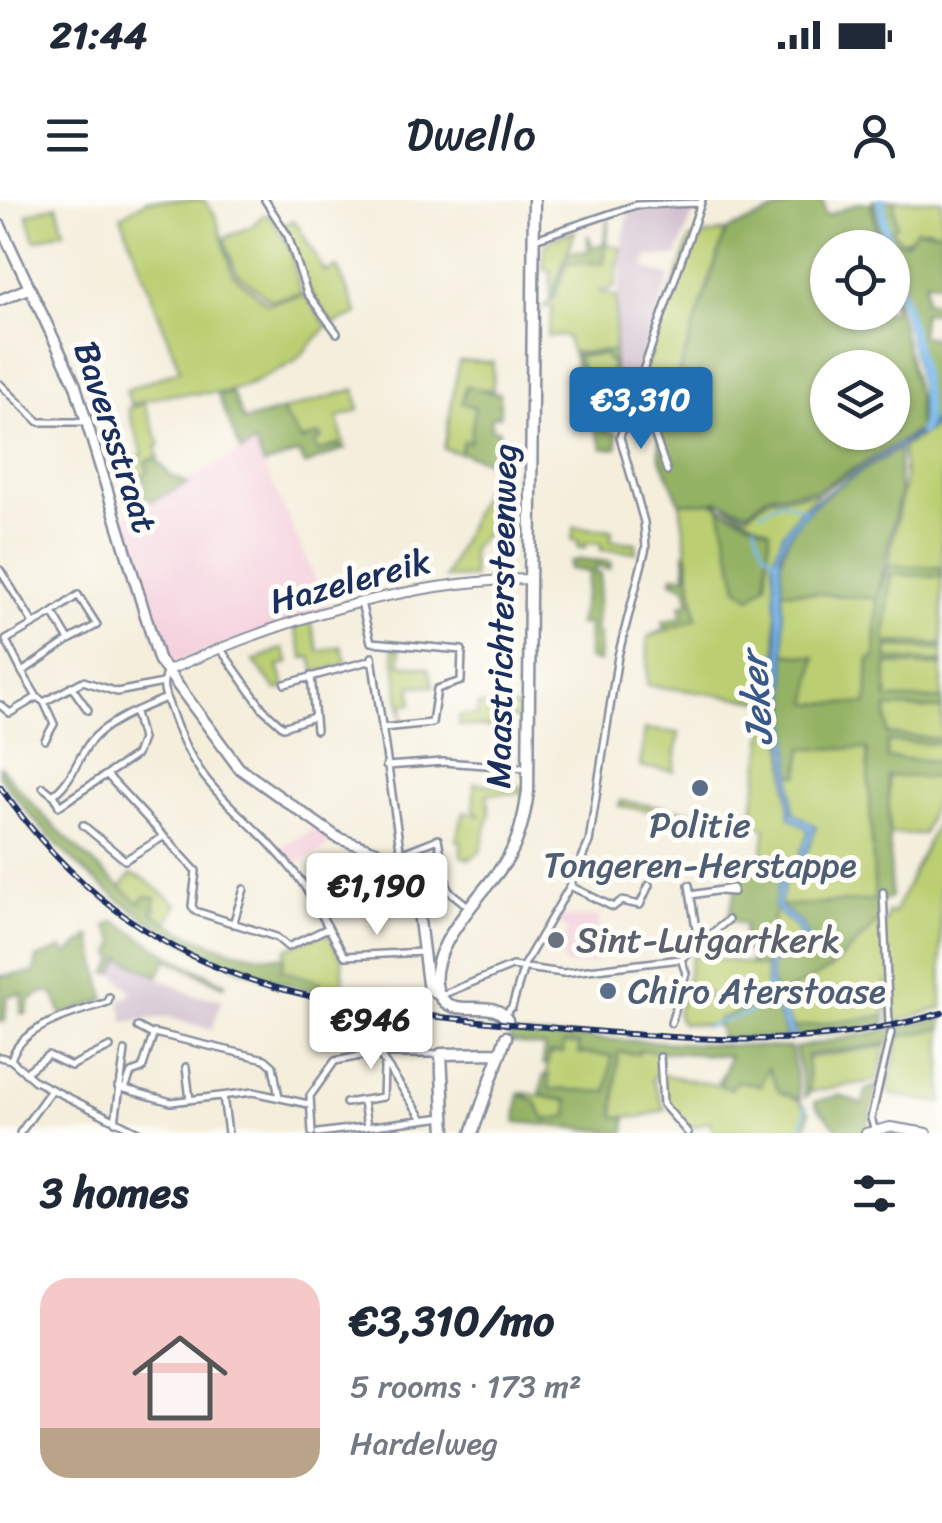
<!DOCTYPE html>
<meta charset="utf-8">
<style>
body{margin:0;font-family:Sriracha,sans-serif;background:#f6f6f7;color:#1f2937;height:100vh;display:flex;flex-direction:column;font-size:38px;white-space:nowrap}
*{box-sizing:border-box;margin:0}
p{font-size:32px;color:#747a83}
.icon{flex:none;width:55px;height:55px;fill:none;stroke:currentColor;stroke-width:2;stroke-linecap:round;stroke-linejoin:round}
.map{position:relative;height:933px;overflow:hidden}
.details{display:flex;flex-direction:column;background:#fff;flex:1}
.details>*{flex:none}
.controls{position:absolute;left:810px;top:30px;display:grid;gap:20px}
.controls a{display:grid;place-items:center;width:100px;height:100px;border-radius:50%;background:#fff;box-shadow:0 2px 8px #0004;font-size:50px}
.price{position:absolute;translate:-50% -85px;padding:0 22px;border-radius:10px;background:#fff;color:#222;font-size:32px;line-height:65px;filter:drop-shadow(0 2px 5px #0008)}
.price::after{content:'';position:absolute;left:50%;top:60px;width:30px;height:22px;margin-left:-15px;background:inherit;clip-path:polygon(0 0,100% 0,50% 100%)}
.price.selected{background:#1f6fb2;color:#fff}
ul{padding:0;list-style:none}
li{display:flex;align-items:center;gap:30px;height:250px;padding:0 40px}
li span{display:grid;place-items:center;flex:none;width:280px;height:200px;border-radius:30px;color:#555}
li>.icon{margin-inline-start:auto}
span .icon{width:120px;height:120px;fill:#fffc;stroke-width:1}
li b{font-size:42px}
h2{display:flex;justify-content:space-between;align-items:center;height:120px;padding:0 40px;font-size:42px}
.status{display:flex;justify-content:space-between;align-items:center;height:70px;padding:0 50px;background:#fff;direction:ltr}
.status svg{height:28px;fill:currentColor}
header{display:flex;justify-content:space-between;align-items:center;height:130px;padding:0 40px;background:#fff;font-size:45px;font-weight:600}
.map>svg:first-child{display:block}
</style>
<div class="status"><b>21:44</b><svg viewBox="0 0 49 12"><path d="M0 12V9h3v3zM5 12V6h3v6zM10 12V3h3v9zM15 12V0h3v12zM26 1h20v11H26zM47 4h2v5h-2z"/></svg></div>
<header><svg class="icon" aria-label="menu" viewBox="0 0 24 24"><path d="M4 6h16M4 12h16M4 18h16"/></svg>Dwello<svg class="icon" aria-label="person" viewBox="0 0 24 24"><circle cx="12" cy="8" r="4"/><path d="M4 21q1-7 8-7t8 7"/></svg></header>
<div class="map">
<svg width="942" height="933" viewBox="0 0 942 933">
<rect width="100%" height="100%" fill="#fdfcf7"/>
<filter id="ink" filterUnits="userSpaceOnUse"><feTurbulence type="fractalNoise" baseFrequency=".01" numOctaves="2"/><feDisplacementMap in="SourceGraphic" scale="20" xChannelSelector="R" yChannelSelector="G"/><feConvolveMatrix kernelMatrix="1 2 1 2 8 2 1 2 1" color-interpolation-filters="sRGB"/></filter>
<filter id="wash" filterUnits="userSpaceOnUse"><feTurbulence type="fractalNoise" baseFrequency=".0048" numOctaves="4" result="noise"/><feDisplacementMap in="SourceGraphic" scale="40" xChannelSelector="R" yChannelSelector="G"/><feGaussianBlur stdDeviation="2.25" result="paint"/><feColorMatrix in="noise" values="0 0 0 0 0 0 0 0 0 0 0 0 0 0 0 0 0 1.4 0 .05"/><feComposite in="paint" operator="in"/></filter>
<g filter="url(#wash)">
<rect width="100%" height="100%" fill="#f4eedb"/>
<!-- built -->
<path fill="#f4cfdd" d="M255,244L328,408L171,463L157,447L119,319Z
M315,628L334,641L321,651L291,665L277,650Z
M599,716L597,763L565,766L560,750L568,731L555,718Z"/>
<!-- industrial -->
<path fill="#d0bdcd" d="M692,3L695,7L677,56H648L644,68L670,76L629,197L614,193V122L622,65L618,63L629,10Z
M120,757L193,795L222,799L212,830L168,817L124,822L120,801L133,793L114,773Z"/>
<!-- green -->
<path fill="#bbcf72" stroke="#6b7f68" stroke-width="2.5" d="M148,0H204L216,17L233,74L267,103L305,95L327,127L294,162L253,183L227,192L166,195L131,205L126,190L180,170L121,16Z
M894,0H942V32L926,28L901,42L890,29L896,25Z
M57,5L64,31L35,41L27,14Z
M263,15L270,16L289,47L301,93L270,100L236,72L224,38L252,26Z
M294,20L325,72L337,67L358,114L333,124L306,86L283,25Z
M575,31L552,95H550L551,71L543,69L544,47L555,37Z
M726,31L658,235L653,225L628,217L690,39Z
M606,45L621,48L614,88L600,92L617,97L614,151L572,153L566,136H547L553,107H543L553,99L567,63H603Z
M607,155L612,161L610,186L600,185L595,195L603,206L595,220L582,186H590L576,156Z
M459,161L493,162V190L466,187L475,206L470,242L463,241L460,253L444,249Z
M355,189L359,210L338,218L345,249L341,250L339,244L318,252L314,242H302L281,211Z
M144,203L160,245L156,247L159,258H155L144,279L135,282L128,262L143,254L128,209Z
M942,223V368L888,365L905,278L902,248Z
M896,246C865,266 819,286 796,315C758,362 785,553 790,617L809,630L797,664L781,676L760,671L766,628L619,606L621,601L713,615L753,611L769,502L647,485L648,437L697,419L680,303L713,302L720,307L738,387L766,384L770,330L725,306L748,314L769,298L818,293Z
M490,275L499,278L490,299L494,300L491,328L471,350L473,377L445,378Z
M574,327L612,330L611,341L636,343V352L601,350V344L585,343V348H578V341L572,340Z
M891,374L942,377V444L885,442Z
M778,390L877,398L875,458L869,459L867,505L808,503L815,457L782,453Z
M310,419L319,452L341,446L347,464L315,473L311,457L304,458L293,424Z
M887,446L942,449V462L887,460Z
M393,447H400V464L428,468L434,486H411L412,504L402,505L403,524Z
M283,448L289,463L278,466L285,488L276,490L254,461Z
M886,464L942,466V499L887,500Z
M478,505L525,508V519L495,518L494,528L458,525L460,515L477,516Z
M887,507L942,509V539L887,535Z
M645,529L679,533L674,571L640,567Z
M887,541L942,544V561L887,559Z
M803,548H867L875,701L780,706L785,680L800,669L816,628L793,612L791,574L799,575Z
M888,575L942,578L923,634H889Z
M474,583L524,587V593L487,594L490,613L480,652L470,659L461,656V641L456,640L464,612L482,616L474,610Z
M939,618L942,808L891,823L885,779V816L793,828L776,798L831,768L879,721L886,722L888,712L894,713Z
M131,674L143,678L177,704L167,724L152,713L156,708L139,703L120,688Z
M774,708L797,728L801,738L767,756Z
M326,731L342,759L344,788L330,786L327,794L318,792L321,783L281,770L286,749Z
M693,754L765,767L767,786L757,805L717,820L718,826L681,823L677,813L683,794L705,800L708,794L685,785Z
M942,828V903L893,895L888,891L899,837Z
M563,844H579V853L612,855L607,892L548,889C549,869 539,859 563,844Z
M886,846L878,880L810,892L807,858Z
M639,849L661,851L657,875L652,879L665,910L640,917L614,916L618,852L638,854Z
M768,867L809,912L805,933H715L709,921L691,928C669,912 665,902 661,874L716,885L726,869L720,886Z
M519,892L568,901L569,917L545,920L535,901Z"/>
<!-- forest -->
<path fill="#94b264" stroke="#587061" stroke-width="2.5" fill-rule="evenodd" d="M801,0H823L825,16L858,3H871L880,47L828,48V112H892L893,86L918,200V227C930,180 893,100 892,48L883,47L873,0H894L897,26L891,29L901,42H907L916,29L942,32V83L926,81L925,101L941,104L942,114L923,112L920,135L942,140V216L817,290L768,295L749,311L715,300L725,310L770,330L766,384L751,398L738,387L720,307L713,302L680,303L660,257L658,235L726,31ZM828,168H892V232H828Z
M609,19L604,63H567L553,99L549,101L568,51L588,52V35L593,47L603,45Z
M614,151V193L626,197L620,221L603,217L604,230L617,233V248L603,249L592,220L598,219L603,206L594,190L598,184L609,187L612,161H607L606,155L576,156L584,172L600,174L599,180H589L590,186H582L572,153Z
M466,186L500,194V216H492L491,229L499,230V278L490,275L495,263L460,253L463,241L470,242L475,207L462,203Z
M232,193L244,221L281,211L302,241L320,234L322,238L314,243L318,252L339,244L341,250L305,265L299,253L264,265L255,244L241,251L218,195Z
M899,249L900,294L877,398L888,365L942,368V377L891,374L885,442L942,444V449L888,447L887,459L942,462V466L887,464V499H942V509L887,507V534L942,539V544L887,541V558L942,561V578L888,576L891,697L879,702V721L831,768L776,798L769,779L772,763L801,749L802,725L780,706L875,700L867,549L803,548L799,575L791,574L782,453L815,457L809,503L867,504L869,459L875,458L877,399L778,390C777,308 838,288 899,249Z
M155,258L171,276L188,283L152,301L140,294L146,284L142,276L148,271L145,262Z
M685,352L697,419L648,437L665,429L663,422L683,416L680,405L689,403L687,388L672,381L673,375L686,376Z
M581,359L611,362L610,369L596,367L594,372L601,374L595,433L599,435V462L588,459V424L578,425L589,372L569,369L570,362Z
M0,566C42,619 88,659 139,703L145,696L156,698L153,713C187,739 243,758 285,757L281,770L321,782L318,792C185,762 79,686 0,576Z
M742,665L781,676L765,767L750,765L752,752L741,750L745,725L728,719Z
M115,721L177,760L225,783L224,786L167,759L158,776L121,758L114,773H107L115,761L112,755L116,742L106,726Z
M91,736L105,799L62,816L54,794L44,792L30,799L26,814L21,813L22,794L7,796L5,821L0,822V776L34,773L37,758L62,748L67,754Z
M767,786L788,838H721L717,820L757,805Z
M885,816V824L795,837L793,828Z
M942,818V828L891,837L888,844L807,855L809,894L805,897L795,848Z
M510,835L791,848L800,900L779,892L768,868L760,886L736,881L731,889L720,886L729,856L639,850L638,854L618,852L614,916L626,918L625,933L516,922L519,894L535,901L545,920L569,916L568,901L540,895L544,875H549V889L607,892L612,856L579,853V844H564L563,853H549L548,864H543L544,847L509,842Z
M877,886L868,927L861,933H842L816,906L815,902L839,895L863,905L866,890Z"/>
<!-- water -->
<path fill="#7abbef" stroke="#4a75a6" stroke-width="2.5" d="M942,216V220C892,254 800,294 780,353L793,612L816,627L800,669L785,680L780,706L802,725L807,737L801,749L772,763C764,792 789,810 795,837L788,838L766,785L767,756L800,738L797,728L774,708L781,676L797,664L809,630L790,617L773,360L783,334L800,311Z"/>
<g fill="none" stroke-linecap="round" stroke-linejoin="round">
<!-- stream -->
<path stroke="#7abbef" stroke-width="2.5" d="M761,312L781,301L805,309
M755,324L763,349L776,360
M705,827L753,812L767,787
M801,933L806,905"/>
<!-- river -->
<path stroke="#7abbef" stroke-width="8" d="M881,0L888,48
M892,67C903,94 936,212 922,231"/>
</g>
</g>
<g filter="url(#ink)">
<g fill="none" stroke-linecap="round" stroke-linejoin="round">
<!-- minor casing -->
<g stroke="#888e9c" stroke-width="10">
<path id="minor" d="M265,0L288,36L307,93L337,133
M535,39L636,5L700,3
M0,184L39,222H86
M625,218L652,227L667,271
M0,370L33,423
M361,403L371,442L462,450L461,481L437,489L432,523L382,528
M54,412L78,395L97,425L69,440
M222,451L263,509L283,527L314,517
M372,457L400,649L397,659
M167,471C160,485 165,494 170,508C200,600 246,608 298,677C316,701 328,730 345,756L423,752
M22,472L6,440L53,413L69,440L22,472L37,497
M311,476L316,530
M285,484L372,460
M71,486L88,510
M37,497L44,502L83,481L117,492L163,483
M44,502L54,524L45,540
M0,505L10,513L37,497
M135,513L142,539L136,555L59,606L54,594C72,581 77,559 90,542C107,521 142,508 166,498
M386,566L443,562L528,568
M108,576L196,671L192,706L195,711L276,737L288,747L328,728
M43,587L53,595
M83,625L125,660L163,637
M400,654L438,639L448,690L469,707
M689,685L698,741
M570,686L613,707L621,701L640,705L649,685
M883,692L889,823
M691,695L733,688V692L719,691
M233,724L244,689
M442,795L512,766L563,773L681,759L728,720
M505,814L512,807L525,763L570,686L589,642L618,456L646,348L644,322L620,237L702,0
M671,823L686,773L681,759
M138,827L151,834
M379,854L423,919
M0,857L11,860L35,881L140,933
M660,857L663,904L688,933
M11,860C20,825 79,812 108,802L109,797
M186,867L190,900
M25,873L48,855L71,866L110,847
M126,886L131,873L142,869L154,833L265,859L273,866L279,897
M118,887L171,902L253,892L308,904
M223,896L228,933
M363,901L367,927
M346,903L383,897L384,868
M115,922L125,851
M874,928L871,918L891,833
M20,933L51,890
M312,933L310,896L335,861L371,854H440
M318,933L444,917"/>
</g>
<!-- tertiary casing -->
<g stroke="#888e9c" stroke-width="12">
<path id="tertiary" d="M167,471C281,420 404,381 530,379
M866,933L890,927L927,933"/>
</g>
<!-- secondary casing -->
<g stroke="#888e9c" stroke-width="14">
<path id="secondary" d="M0,25L75,184L159,460L239,568L338,638L397,659L408,668L415,684L428,788L440,796
M0,100L29,88"/>
</g>
<!-- primary casing -->
<g stroke="#888e9c" stroke-width="15">
<path id="primary" d="M507,820C494,795 452,822 439,794C419,753 489,689 508,658C520,638 525,614 528,591L534,0
M445,933L441,854L500,853
M472,933L506,837"/>
</g>
<!-- minor -->
<use href="#minor" stroke="#fff" stroke-width="5"/>
<!-- tertiary -->
<use href="#tertiary" stroke="#fff" stroke-width="8"/>
<!-- secondary -->
<use href="#secondary" stroke="#fff" stroke-width="9"/>
<!-- primary -->
<use href="#primary" stroke="#fff" stroke-width="10"/>
<!-- rail casing -->
<g stroke="#1b2f5e" stroke-width="6">
<path id="rail" d="M0,587C149,800 332,808 567,829C700,840 812,851 942,813"/>
</g>
<!-- rail -->
<use href="#rail" stroke="#fdfcf7" stroke-width="2.5" stroke-dasharray="8" stroke-linecap="butt"/>
</g>
</g>
<!-- markers -->
<g fill="#5c6f8a" stroke="#fdfcf7" stroke-width="4">
<circle cx="700" cy="588" r="10"/>
<circle cx="608" cy="791" r="10"/>
</g>
<circle fill="#6b7280" stroke="#fdfcf7" stroke-width="4" cx="556" cy="740" r="10"/>
<g text-anchor="middle" stroke-width="10" stroke-linejoin="round" paint-order="stroke">
<!-- street labels -->
<g font-size="35" fill="#1b2f5e" stroke="#fdfcf7">
<text transform="translate(116 237) rotate(72)" y="12">Baversstraat</text>
<text transform="translate(350 381) rotate(-15)" y="12">Hazelereik</text>
<text transform="translate(501 416) rotate(-89)" y="12">Maastrichtersteenweg</text>
</g>
<!-- service labels -->
<g font-size="35" fill="#4e5e75" stroke="#fdfcf7">
<text x="700" y="637">Politie<tspan x="700" dy="40">Tongeren-Herstappe</tspan></text>
<text x="628" y="803" text-anchor="start">Chiro Aterstoase</text>
</g>
<!-- worship labels -->
<g font-size="35" fill="#5b616d" stroke="#fdfcf7" text-anchor="start">
<text x="576" y="752">Sint-Lutgartkerk</text>
</g>
<!-- water labels -->
<g font-size="38" font-style="italic" fill="#38598a" stroke="#fdfcf7">
<text transform="translate(756 499) rotate(-94)" y="13">Jeker</text>
</g>
</g>
</svg>
<div class="controls">
<a><svg class="icon" aria-label="locate" viewBox="0 0 24 24"><circle cx="12" cy="12" r="6"/><path d="M12 2v4M12 18v4M2 12h4M18 12h4"/></svg></a>
<a><svg class="icon" aria-label="layers" viewBox="0 0 24 24"><path d="M12 4l9 5-9 5-9-5zM3 14l9 5 9-5"/></svg></a>
</div>
<b class="price selected" style="left:641px;top:252px">€3,310</b>
<b class="price" style="left:377px;top:738px">€1,190</b>
<b class="price" style="left:371px;top:872px">€946</b>
</div>
<section class="details">
<h2>3 homes<svg class="icon" aria-label="filters" viewBox="0 0 24 24"><path d="M4 7h16M4 17h16"/><circle cx="9" cy="7" r="2"/><circle cx="15" cy="17" r="2"/></svg></h2>
<ul>
<li><span style="background:linear-gradient(#f6c9c9 75%,#b9a48a 0)"><svg class="icon" aria-label="home" viewBox="0 0 24 24"><path d="M3 11l9-7 9 7M6 9v11h12V9"/></svg></span><div><b>€3,310/mo</b><p>5 rooms · 173 m²</p><p>Hardelweg</p></div></li>
</ul>
</section>
